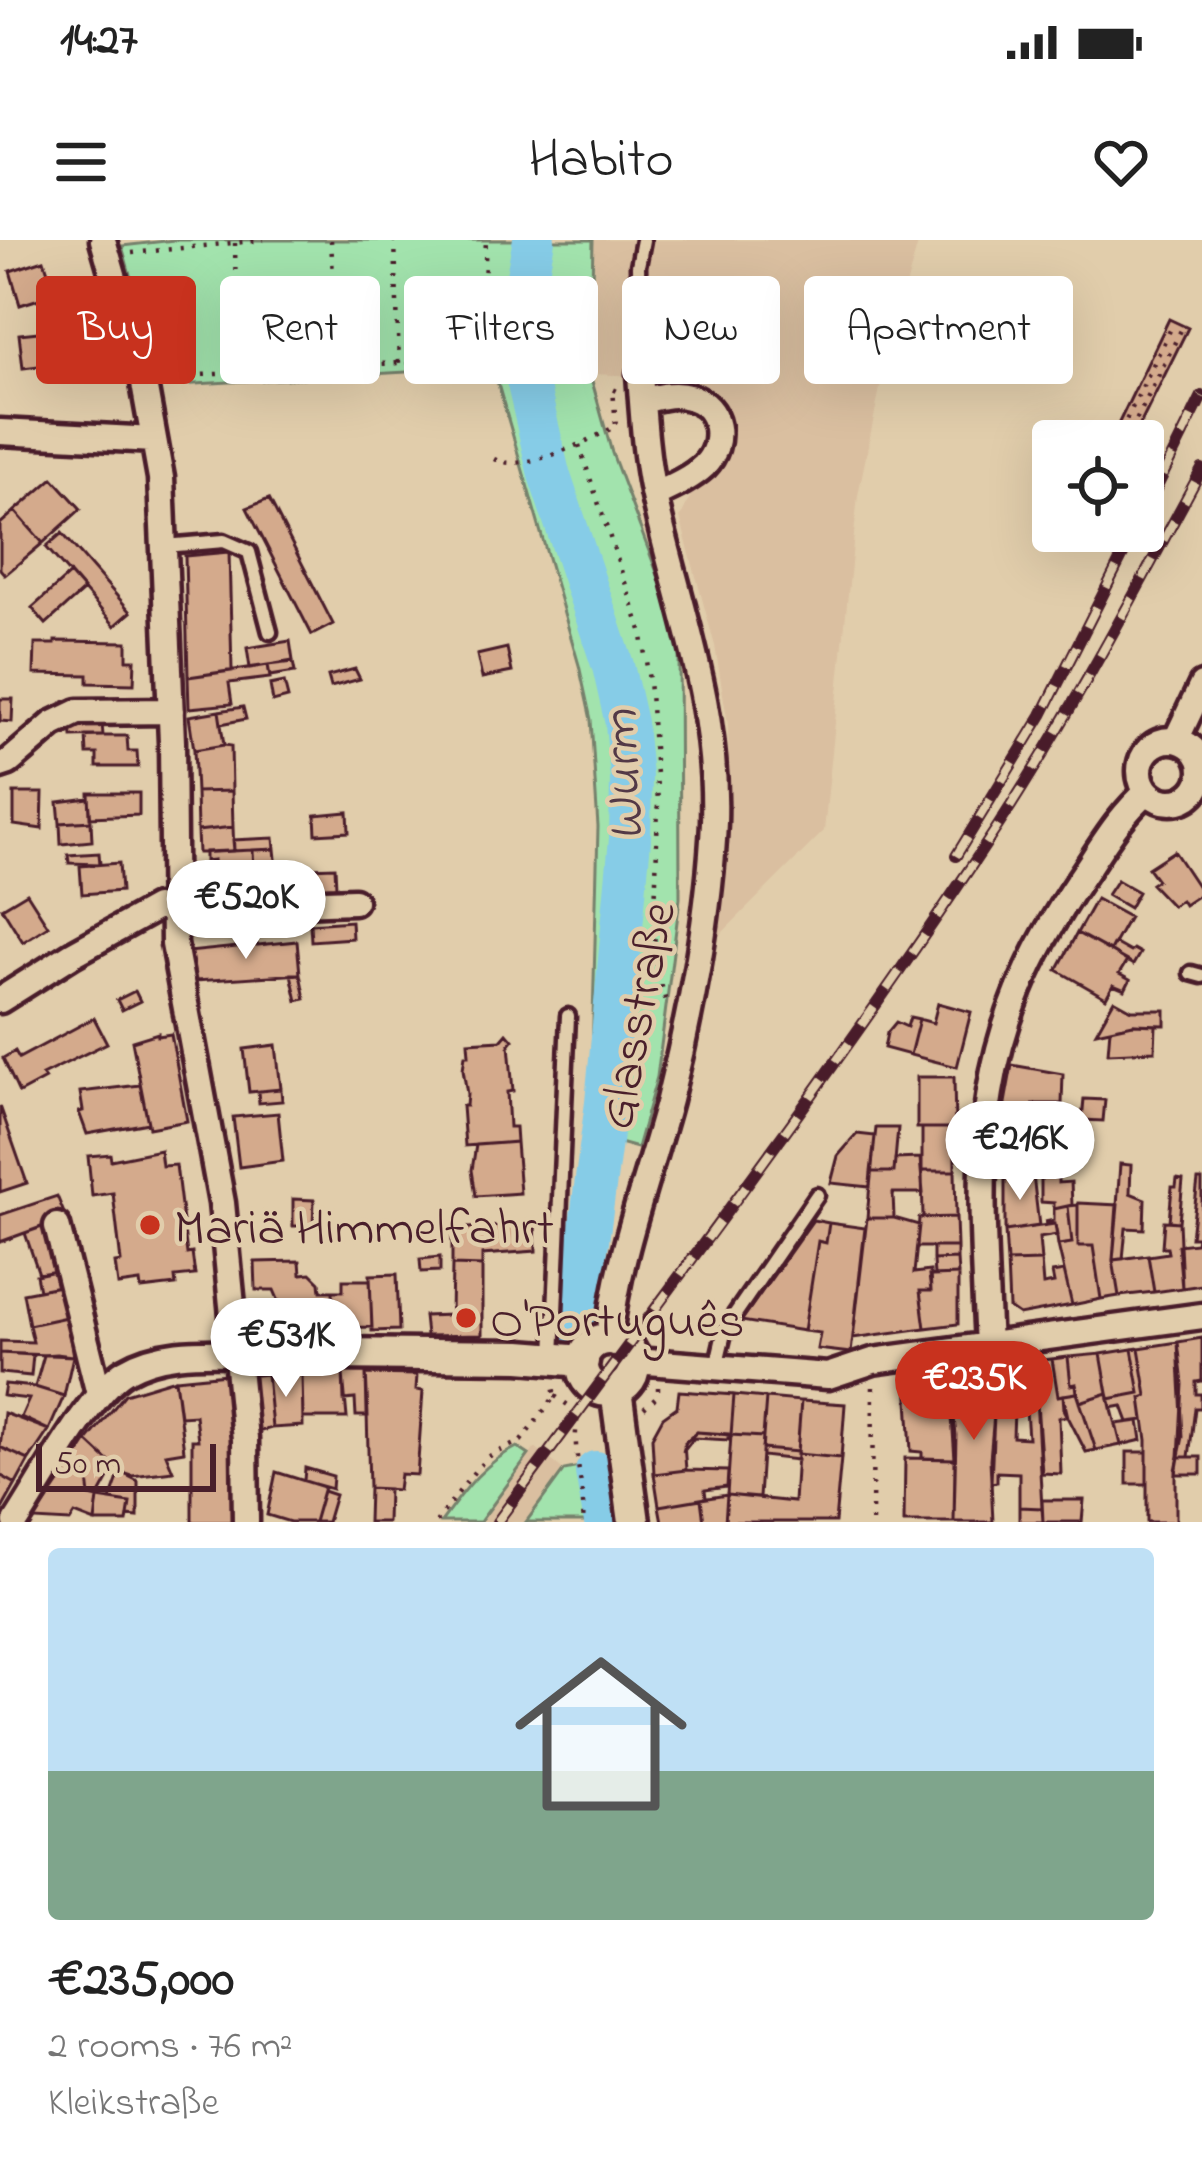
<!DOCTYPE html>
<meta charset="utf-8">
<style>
body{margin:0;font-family:"Indie Flower",sans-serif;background:#f6f6f6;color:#222;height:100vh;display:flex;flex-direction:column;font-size:45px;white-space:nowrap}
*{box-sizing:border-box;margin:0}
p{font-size:39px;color:#767676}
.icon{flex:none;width:66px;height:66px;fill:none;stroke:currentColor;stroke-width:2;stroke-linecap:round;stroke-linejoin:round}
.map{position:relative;height:1282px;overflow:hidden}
.side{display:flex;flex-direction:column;background:#fff;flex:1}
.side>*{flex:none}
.top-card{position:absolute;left:36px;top:36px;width:1131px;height:108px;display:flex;gap:24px}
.buttons{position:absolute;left:1032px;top:180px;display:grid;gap:24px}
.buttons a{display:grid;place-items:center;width:132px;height:132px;border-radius:12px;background:#fff;box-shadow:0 12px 48px #0002;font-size:60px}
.scale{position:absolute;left:36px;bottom:30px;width:180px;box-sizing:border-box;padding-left:12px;border:6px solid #4a1f2b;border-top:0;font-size:33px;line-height:42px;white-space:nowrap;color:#4a1f2b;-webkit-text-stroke:9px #e1cdab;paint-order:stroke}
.price{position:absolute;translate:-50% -102px;padding:0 27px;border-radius:42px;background:#fff;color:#222;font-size:39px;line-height:78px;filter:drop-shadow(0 3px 6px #0008)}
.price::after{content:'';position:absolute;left:50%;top:72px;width:36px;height:27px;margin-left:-18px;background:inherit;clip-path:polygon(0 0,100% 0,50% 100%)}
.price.current{background:#c8321e;color:#fff}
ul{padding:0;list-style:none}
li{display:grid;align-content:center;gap:24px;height:636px;padding:0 48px}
li span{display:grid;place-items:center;height:372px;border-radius:12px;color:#555}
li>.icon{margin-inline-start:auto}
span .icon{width:216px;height:216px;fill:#fffc;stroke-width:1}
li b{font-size:51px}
.tag{padding:0 42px;border-radius:12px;background:#fff;box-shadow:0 12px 48px #0002;font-size:42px;line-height:108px}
.tag.current{background:#c8321e;color:#fff}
.status{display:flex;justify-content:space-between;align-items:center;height:84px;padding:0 60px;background:#fff;direction:ltr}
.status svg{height:33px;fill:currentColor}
header{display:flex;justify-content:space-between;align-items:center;height:156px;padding:0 48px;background:#fff;font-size:54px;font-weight:600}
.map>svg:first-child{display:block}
</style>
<div class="status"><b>14:27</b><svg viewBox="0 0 49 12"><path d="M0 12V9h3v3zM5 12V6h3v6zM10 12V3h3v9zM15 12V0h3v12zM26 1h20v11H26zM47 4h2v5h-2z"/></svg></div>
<header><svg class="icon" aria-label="menu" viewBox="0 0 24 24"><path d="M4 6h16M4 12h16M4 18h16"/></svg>Habito<svg class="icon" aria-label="heart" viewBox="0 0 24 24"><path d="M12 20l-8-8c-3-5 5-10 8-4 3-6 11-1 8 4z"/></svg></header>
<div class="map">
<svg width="1202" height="1282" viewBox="0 0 1202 1282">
<rect width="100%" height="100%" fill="#e1cdab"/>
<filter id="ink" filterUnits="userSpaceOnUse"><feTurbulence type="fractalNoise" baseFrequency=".00833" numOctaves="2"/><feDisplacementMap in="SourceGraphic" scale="24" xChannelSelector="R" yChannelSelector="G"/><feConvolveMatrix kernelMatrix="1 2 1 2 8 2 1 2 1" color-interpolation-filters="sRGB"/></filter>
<g filter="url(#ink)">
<!-- built -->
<path fill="#dabfa0" d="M593,0H919L887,114L858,255L824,591L714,701L730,562L728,484L715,406L680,278L691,255L729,214L734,190L723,163L697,144L667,137L590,134Z
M535,1208L564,1230L526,1282H480Z"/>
<!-- green -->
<path fill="#a2e3ad" stroke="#76816c" stroke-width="3" d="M174,0H593L590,134L612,213L679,391L680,658L657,837L637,908L590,895L598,587L591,480L579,425L493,127L161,146L122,6Z
M517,1207L529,1215L480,1282H441C464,1251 482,1224 517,1207Z
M584,1226L611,1238L619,1282H526L564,1230Z"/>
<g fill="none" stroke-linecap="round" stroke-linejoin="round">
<!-- river -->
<path stroke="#86cce7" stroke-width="42" d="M534,0L524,52L525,131L549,234L613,426L626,483L631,537L630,599L606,863L577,1085
M596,1232L605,1282"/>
</g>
<!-- building -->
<path fill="#d4aa8c" stroke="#4a1f2b" stroke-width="3" fill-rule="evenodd" d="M44,20L55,54L20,65L10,31Z
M75,34L82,57L61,64L51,41Z
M1169,79L1188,88L1132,201H1110Z
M662,81H697V136H662Z
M58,90L62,123L23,128L19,94Z
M729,92L775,93V120L729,119Z
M53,238L81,269L43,303L15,271Z
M269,259L333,384L312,395L247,268Z
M15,271L43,303L5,335L0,329V284Z
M62,293L131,372L115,386L46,307Z
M229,312L232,431L188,437L185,316Z
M70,334L84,350L46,384L32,368Z
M55,401L127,402V420H135L134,444L88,443V435L34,434L35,404H55Z
M290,401L293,421L250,428L247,408Z
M507,408L512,432L482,438L477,415Z
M293,422L295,432L270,436L268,425Z
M268,425L270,438L229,443L232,464L189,468L188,437Z
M355,429L360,439L331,447L328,436Z
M284,442L288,458L273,462L270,445Z
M0,459H13L12,482L0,481Z
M243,467L246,479L221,484L219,471Z
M219,471L224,505L194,510L189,476Z
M71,484H102L103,496L72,497Z
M86,496H127L128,511H137L138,527H97V514H87Z
M224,505L231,506L232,551L196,552L194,510Z
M232,551L233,587L197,591L196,552Z
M14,553H43L42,589L14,585Z
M89,553H139V575L90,577Z
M89,558L91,581L60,583L58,562Z
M348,572L349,592L316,594L315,575Z
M91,581L92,601L61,604L60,583Z
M233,587L234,611L198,613L197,591Z
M274,598L275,609L234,611L233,600Z
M275,609L277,629L254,630L253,610Z
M253,610L254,630L214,632V620L205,621V612Z
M1174,611L1202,653L1184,665L1181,660L1172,666L1151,644L1157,640L1148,628Z
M99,613L100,624L69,623L68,615Z
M119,623L121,651L82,654L80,626Z
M335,627L336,647L309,648L308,628Z
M254,630H264V650L215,652L214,632Z
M1117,640L1138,652L1129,668L1107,655Z
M27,653L48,686L23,702L2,668Z
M1096,659L1129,677L1110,711L1077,693Z
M351,681L352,698L311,701L310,684Z
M1077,693L1127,721L1119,734L1130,740L1125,750L1113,745L1106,758L1057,730Z
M297,701L300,734L196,741L188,712Z
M1114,703L1130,712L1133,709L1140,713L1133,725L1110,711Z
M291,734H300L305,759L297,761Z
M135,751L140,761L122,770L117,760Z
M1114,760L1132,770H1165V785L1133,784L1096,792Z
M938,763L971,772L957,827L910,815L919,779L933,783Z
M910,777L919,779L910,815L884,808L887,793L896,782L907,787Z
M94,778L107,803L42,835L45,839L19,853L3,818L15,811L19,818Z
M1133,784L1156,785L1155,811L1108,813L1110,789Z
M158,793V796L171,794L187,881L149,888L132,801Z
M507,793L513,800L509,805L513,851L507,852L509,887H515L516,902L465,906L462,866H466L467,854L463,829L465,815H469L468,802L501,800Z
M276,805L281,849L249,852L244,809Z
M1012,825L1063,834L1062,864H1033V935H1005V863Z
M917,837H954L955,888H917Z
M140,845L148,883L87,894L79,872L83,871L80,852Z
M281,849L282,861L259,863L258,851Z
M1084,859L1105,860L1103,881L1082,880Z
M0,866L27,943L0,952Z
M278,873L283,921L239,927L233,877Z
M1053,879L1082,880L1081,890L1053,889Z
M876,888H898L894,932H871Z
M922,888H955V931H922Z
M857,894L875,896L870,947L831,943L838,916Z
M516,902L520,953L476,956L472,930L476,905Z
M160,910L162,926L176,925L187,1014L192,1013L195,1035L175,1037L176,1045L141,1049L140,1042L118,1045L115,1023L121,1022L113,953L92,956L88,916L110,914L111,920Z
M920,918L923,953H893L894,978H867L871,932H894L895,919Z
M1120,924L1131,925L1130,953L1145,959L1144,989L1126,988L1123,1019L1113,1020Z
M922,931H955L956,977L923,978Z
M1041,934L1058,936V943L1071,942L1072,965L1054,969V963L1041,962Z
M1005,935H1033L1039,986L1005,991Z
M1177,939L1183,940L1179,982L1169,981L1172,947H1176Z
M1198,940H1202V1045L1182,1048L1178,1005L1196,1003L1197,997H1191Z
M57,956L66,978L0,1002V975Z
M293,959L314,960L313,986H293Z
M1078,963L1118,965L1113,1020L1119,1056L1101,1059L1093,1006H1078Z
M1078,965V1006H1093L1101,1059L1072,1065L1058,1005L1072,1003L1068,966Z
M1068,966L1072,1003L1058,1005L1055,984L1045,982L1054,980V969Z
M956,977L957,1007H917L919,978Z
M867,978H894L919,985L914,1033L930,1031L931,1051H920L925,1088L853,1098Z
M813,980L829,983L826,1003L818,1001L804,1091L741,1081Z
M1164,981L1179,982L1182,1048L1154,1052L1148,1016L1168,1013L1167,1007H1162Z
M829,983L865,988L851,1113L817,1109L820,1093L804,1091L818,1001L826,1003Z
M535,984L536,1011L482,1015V1026L452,1025V989Z
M1055,984L1057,995L1039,998L1041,1021L1007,1022L1005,991Z
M45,986L56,1031L39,1034L25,993Z
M933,1007H957V1019L933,1020Z
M1148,1015L1154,1052L1119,1056L1113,1020Z
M440,1017V1031L421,1032L420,1019Z
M957,1019L958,1035L934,1036L933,1020Z
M300,1021L301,1034L311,1033L320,1042L321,1051H333L334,1088H306V1079L283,1071L274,1050H256L255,1022Z
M1041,1021L1043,1045L1054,1043L1052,1033L1064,1031L1072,1065L1019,1075L1009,1068L1007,1022Z
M452,1025L482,1026V1095L426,1096L424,1076L451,1075Z
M56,1031L59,1046L39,1050L36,1035Z
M397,1034L399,1090L372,1091L370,1035Z
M958,1035V1084L925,1088L920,1051H931L929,1036Z
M343,1040H370L372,1087L334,1088L333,1051H343Z
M59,1046L66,1077L29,1085L23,1053Z
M66,1077L73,1116L0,1113V1101L33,1102L29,1085Z
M1202,1098V1141L1196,1142V1154H1201V1168H1195L1189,1217H1179L1183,1144L1178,1102Z
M1178,1102L1183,1197L1176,1230V1282H1147V1200L1141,1158L1147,1156L1139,1108Z
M1139,1108L1147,1156L1141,1158L1144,1180L1128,1182L1122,1166L1111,1168L1109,1159L1140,1153L1132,1109Z
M1132,1109L1140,1153L1109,1159L1101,1114Z
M0,1113L33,1115L31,1136L0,1133Z
M56,1114L73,1116L64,1156L35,1147L44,1115Z
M1101,1114L1108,1153L1080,1162L1076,1144L1071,1145L1068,1117Z
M1068,1117L1071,1145L1076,1144L1077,1153L1058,1156L1052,1119Z
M1052,1119L1058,1156L1063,1155L1068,1177H1059L1061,1234L1042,1233L1034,1121Z
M1034,1121L1042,1268L1019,1267V1233L997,1232V1242L991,1243L994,1174L999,1173L994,1128ZM1020,1157H1025L1028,1198L1013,1197L1014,1169H1020Z
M994,1128L999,1173L994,1174L990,1219L993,1282H954L956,1195L949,1135Z
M366,1129L368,1176H356L355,1159L344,1160L343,1130Z
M227,1134L233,1198V1282H192V1200H198L195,1175L180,1176L175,1139Z
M267,1134L272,1188L254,1193L248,1136Z
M267,1134H302L303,1186L272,1188Z
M302,1134H343L347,1178H303Z
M366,1134L417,1135L416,1150L423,1151L417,1235L400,1234L398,1250L369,1248Z
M949,1135L955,1219L922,1218V1212L911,1211L907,1141Z
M175,1139L184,1211L166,1214L173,1231L132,1236L120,1232L87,1201L125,1154Z
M5,1144L35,1147L64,1156L49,1190L21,1177L29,1159L3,1156Z
M679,1151L734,1155L731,1195L697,1192L684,1204L686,1230L654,1234L652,1197L663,1177L677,1167Z
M1077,1153L1096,1210L1086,1212L1064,1169L1063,1155Z
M1108,1153L1121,1205L1096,1210L1080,1162Z
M734,1155L766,1158L763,1197L731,1195Z
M766,1158L801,1161L797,1212L762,1209Z
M801,1161L845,1164L841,1218L797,1214Z
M4,1173L49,1190L29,1220L0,1207Z
M1139,1181L1142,1200L1121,1205L1116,1184Z
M697,1192L728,1194V1200L694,1198L683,1212L686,1201Z
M731,1195L763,1197L759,1258L727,1255Z
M87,1201L115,1227L98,1258L90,1256L87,1229L72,1224Z
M0,1207L29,1220L16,1244L0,1235Z
M762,1209L797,1212V1220L762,1216Z
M1127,1212H1147V1244H1127Z
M797,1214L841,1218L835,1282H725L727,1255L794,1262Z
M1179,1217H1201V1234H1176Z
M905,1218L955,1219L954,1282H904Z
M72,1224L87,1229L90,1256L98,1258L95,1282L75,1274L70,1282L34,1280Z
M305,1228L333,1236L332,1249L304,1241Z
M686,1230L728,1231L727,1247L705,1250L706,1258L659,1266L654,1234Z
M120,1232L138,1241V1277L128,1276L130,1263L110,1260Z
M276,1232L324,1247L314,1282H290L267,1275Z
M0,1235L16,1244L2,1269L0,1267Z
M369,1248L388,1249L387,1282H368Z
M323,1251L335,1255L327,1282H314Z
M727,1255L725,1282H704L701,1259Z
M98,1258L130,1263L127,1282H95Z
M701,1259L704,1282H662L659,1266Z
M1042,1260H1084L1082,1282H1043Z
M1019,1267L1042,1268L1043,1282H1019Z"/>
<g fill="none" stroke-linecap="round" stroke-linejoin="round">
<!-- service casing -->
<g stroke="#4a1f2b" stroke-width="21">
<path id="service" d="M640,134L638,26L643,0
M165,306L224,301L249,312L270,392
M1191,733L1202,736
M553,1117L568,776
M716,1127L725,1089L817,955"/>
</g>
<!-- minor casing -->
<g stroke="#4a1f2b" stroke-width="33">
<path id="minor" d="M103,0L143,138L161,238L172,502L174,704L222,963L245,1199L246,1282
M642,161C659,157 673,152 689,157C721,165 726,204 704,226C690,239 671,247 654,255
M0,192L154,200
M1176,500L1202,445
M1140 531a31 31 0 1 1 62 0a31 31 0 1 1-62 0Z
M0,525L9,522L53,484L78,472L171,471
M0,760L73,714L156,668L354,661
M57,986L99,1154
M609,1099C617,1018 648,939 669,860C691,774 710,671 714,582C718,461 678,367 653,252C645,213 643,174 640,134
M988,1106C979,915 967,806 1080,639C1101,608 1119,576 1147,552
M635,1121L828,1136L873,1121L1202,1076
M16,1282C41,1244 90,1152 125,1131C157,1112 197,1112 234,1113"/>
</g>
<!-- tertiary casing -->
<g stroke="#4a1f2b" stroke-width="39">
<path id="tertiary" d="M582 1125a26 26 0 1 1 52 0a26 26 0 1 1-52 0Z
M234,1113L520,1116L583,1121
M616,1150L634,1282"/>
</g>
<!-- path -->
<path stroke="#4a1f2b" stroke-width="4.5" stroke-dasharray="3 9" stroke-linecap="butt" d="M331,0L338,126
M395,0L399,125
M235,3L237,133
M132,13L264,0
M480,127L486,0
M167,137L479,118
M1116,201L1174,82
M1126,201L1183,86
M579,205L641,390L649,440L658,561L654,717L666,762
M494,219C523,234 588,201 616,186L613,149L619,152
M555,1156L579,1173C569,1209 586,1245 583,1282
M644,1168L658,1155V1144
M436,1282L477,1228L491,1215L521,1201L555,1156L553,1146
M872,1282L873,1144"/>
<!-- service -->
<use href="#service" stroke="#e1cdab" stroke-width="12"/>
<!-- minor -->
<use href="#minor" stroke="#e1cdab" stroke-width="24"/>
<!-- tertiary -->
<use href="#tertiary" stroke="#e1cdab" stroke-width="30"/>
<!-- rail casing -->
<g stroke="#4a1f2b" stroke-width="12">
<path id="rail" d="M1143,275L1202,156
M956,616L1042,475L1135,291
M497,1282C667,1052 841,824 998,586C1073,471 1137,349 1202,229"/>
</g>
<!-- rail -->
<use href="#rail" stroke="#e1cdab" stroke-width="8" stroke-dasharray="22" stroke-linecap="butt"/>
</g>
</g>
<!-- markers -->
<g fill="#c8321e" stroke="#e1cdab" stroke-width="4.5">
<circle cx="150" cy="985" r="12"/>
<circle cx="466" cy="1078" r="12"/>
</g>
<g text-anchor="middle" stroke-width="9" stroke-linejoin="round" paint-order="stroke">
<!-- street labels -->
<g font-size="51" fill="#4a1f2b" stroke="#e1cdab">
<text transform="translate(635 775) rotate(-79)" y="18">Glasstraße</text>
</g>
<!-- poi labels -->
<g font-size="51" fill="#4a1f2b" stroke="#e1cdab" text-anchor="start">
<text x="174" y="1003">Mariä Himmelfahrt</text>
<text x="490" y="1096">O'Português</text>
</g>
<!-- water labels -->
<g font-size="54" font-style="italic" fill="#533947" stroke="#e1cdab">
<text transform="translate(620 536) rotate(-93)" y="19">Wurm</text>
</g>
</g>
</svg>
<div class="buttons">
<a><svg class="icon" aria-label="locate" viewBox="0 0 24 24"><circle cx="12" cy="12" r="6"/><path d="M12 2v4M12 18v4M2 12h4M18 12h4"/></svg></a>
</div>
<div class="scale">50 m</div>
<b class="price" style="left:246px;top:722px">€520K</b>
<b class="price" style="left:1020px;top:963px">€216K</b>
<b class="price" style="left:286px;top:1160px">€531K</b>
<b class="price current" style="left:974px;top:1203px">€235K</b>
<div class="top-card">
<a class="tag current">Buy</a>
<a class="tag">Rent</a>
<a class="tag">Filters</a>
<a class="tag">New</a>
<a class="tag">Apartment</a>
</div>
</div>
<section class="side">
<ul>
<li><span style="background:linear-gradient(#bfe0f5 60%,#7fa58c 0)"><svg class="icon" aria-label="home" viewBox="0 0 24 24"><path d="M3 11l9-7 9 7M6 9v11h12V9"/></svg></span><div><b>€235,000</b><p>2 rooms · 76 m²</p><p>Kleikstraße</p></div></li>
</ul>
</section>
